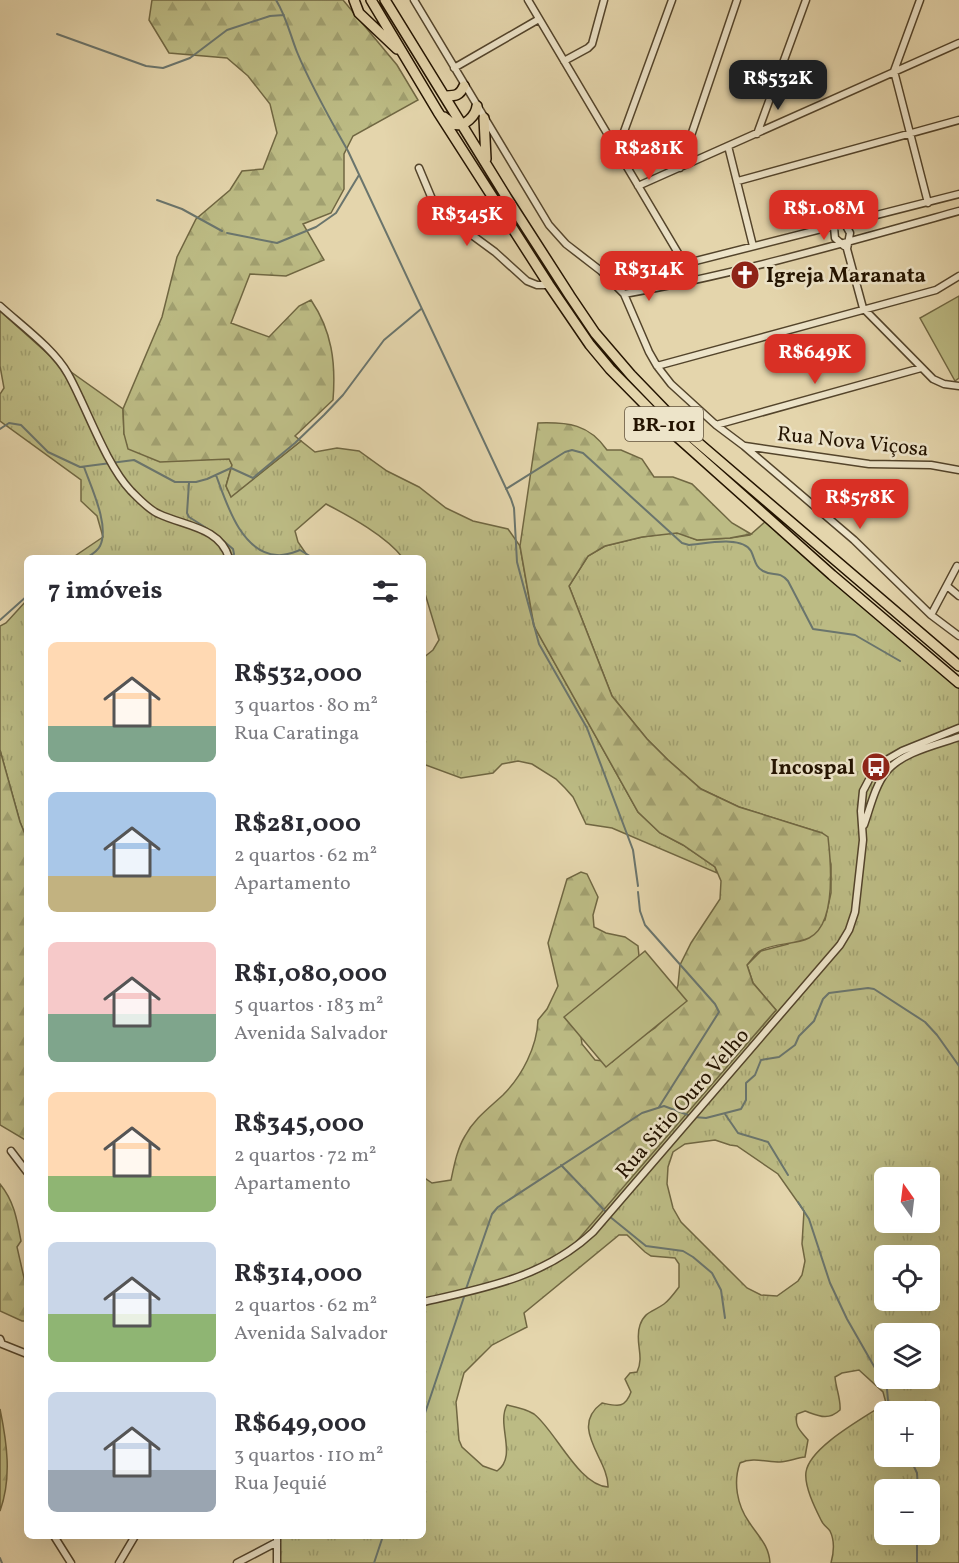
<!DOCTYPE html>
<html lang="pt">
<meta charset="utf-8">
<style>
body{margin:0;font-family:Vollkorn,serif;background:#f7f7f7;color:#2b2b33;height:100vh;display:flex;flex-direction:column;font-size:22px;white-space:nowrap}
*{box-sizing:border-box;margin:0}
p{font-size:20px;color:#7c7c81}
.icon{flex:none;width:33px;height:33px;fill:none;stroke:currentColor;stroke-width:2;stroke-linecap:round;stroke-linejoin:round}
.map{position:relative;flex:1;overflow:hidden}
.details{position:absolute;left:24px;top:555px;width:402px;height:984px;display:flex;flex-direction:column;background:#fff;border-radius:9px;box-shadow:0 6px 24px #0002}
.details>*{flex:none}
.needle{width:39px;rotate:346deg}
.tools{position:absolute;left:874px;top:1167px;display:grid;gap:12px}
.tools a{display:grid;place-items:center;width:66px;height:66px;border-radius:9px;background:#fff;box-shadow:0 6px 24px #0002;font-size:30px}
.price{position:absolute;translate:-50% -51px;padding:0 14px;border-radius:12px;background:#d93025;color:#fff;font-size:20px;line-height:39px;filter:drop-shadow(0 2px 3px #0008)}
.price::after{content:'';position:absolute;left:50%;top:36px;width:18px;height:14px;margin-left:-9px;background:inherit;clip-path:polygon(0 0,100% 0,50% 100%)}
.price.current{background:#222;color:#fff}
ul{padding:0;list-style:none}
li{display:flex;align-items:center;gap:18px;height:150px;padding:0 24px}
li span{display:grid;place-items:center;flex:none;width:168px;height:120px;border-radius:9px;color:#555}
li>.icon{margin-inline-start:auto}
span .icon{width:72px;height:72px;fill:#fffc;stroke-width:1}
li b{font-size:26px}
h2{display:flex;justify-content:space-between;align-items:center;height:72px;padding:0 24px;font-size:26px}
.map>svg:first-child{display:block}
</style>
<div class="map">
<svg width="959" height="1563" viewBox="0 0 959 1563">
<defs>
<pattern id="grass-tufts" width="24" height="20" patternUnits="userSpaceOnUse" patternTransform="scale(1.5)"><rect width="24" height="20" fill="#bcbb84"/><path d="M3 7l-1-3M5 7V3M7 7l1-3M15 17l-1-3M17 17v-4M19 17l1-3" fill="none" stroke="#a1a070"/></pattern>
<pattern id="forest-firs" width="22" height="20" patternUnits="userSpaceOnUse" patternTransform="scale(1.5)"><rect width="22" height="20" fill="#bcbb84"/><path d="M5 1l3.5 6h-7zM16 11l3.5 6h-7z" fill="#a1a070"/></pattern>
</defs>
<rect width="100%" height="100%" fill="#e4d5ac"/>
<filter id="stains"><feTurbulence type="fractalNoise" baseFrequency=".00333" numOctaves="4"/><feColorMatrix values="0 0 0 0 .2 0 0 0 0 .09 0 0 0 0 .02 0 0 0 .5 -.17"/></filter>
<radialGradient id="worn" r=".72"><stop offset=".6" stop-color="#630" stop-opacity="0"/><stop offset="1" stop-color="#630" stop-opacity=".3"/></radialGradient>
<!-- grass -->
<path fill="url(#grass-tufts)" stroke="#706742" stroke-width="1.5" fill-rule="evenodd" d="M0,311L57,362L123,409L124,434L176,461L229,458L232,465L226,486L231,496L301,441L315,452L337,448L359,451L387,471L419,487L446,508L473,521L508,529L520,546L534,626L638,812L660,833L683,845L715,867L717,873L612,828L586,824L573,797L565,788L556,779L532,764L518,761L502,764L493,773L461,778L423,764V658L433,650L439,640L423,587V558H403C386,536 351,517 326,504L295,531L298,542L309,558H72L103,537L97,516L81,501V480L0,421V394L4,388L0,366Z
M766,521L959,687V1563H831C834,1552 835,1541 830,1531C827,1527 823,1525 821,1520C815,1508 804,1486 806,1472C810,1446 866,1417 886,1403L883,1392L859,1370L842,1373L835,1377C836,1389 841,1399 840,1410C828,1421 819,1416 805,1411L797,1414C794,1427 801,1431 808,1440L805,1457C796,1458 788,1462 780,1462C766,1462 753,1457 740,1463C733,1482 737,1505 749,1522C758,1536 769,1545 770,1563H278L279,1536H423V1302L667,1135L776,1010L753,983L747,965L761,951L788,944L825,920L831,893V864L822,833L739,807L701,789L668,760L647,739L612,696L569,586L588,556L605,546L642,537L677,532L697,540L730,538L750,535ZM715,1140L730,1145L737,1146L778,1174L804,1211L802,1244L805,1261L802,1275L798,1281L777,1296L761,1295L747,1288L681,1222L673,1208L667,1184L668,1167L673,1152L685,1144ZM885,1178H930V1222H885ZM619,1235H627L645,1252L651,1256L675,1258L679,1264V1287C676,1291 667,1302 664,1304C653,1312 645,1311 640,1325C634,1341 645,1356 637,1372L630,1373L625,1379L631,1392C625,1409 617,1406 602,1403C568,1428 609,1459 608,1487C579,1486 555,1430 534,1414C526,1409 517,1407 507,1405C496,1425 518,1456 497,1471L483,1466L462,1447L459,1440L456,1402L464,1373L492,1345L527,1327L524,1313ZM885,1256H930V1300H885ZM885,1334H930V1378H885ZM885,1412H930V1456H885ZM885,1490H930V1534H885Z
M27,600V839L20,822L0,750V626L6,623Z"/>
<!-- forest -->
<path fill="url(#forest-firs)" stroke="#706742" stroke-width="1.5" d="M152,0H343L397,65L418,100L353,136L344,154V189L331,213L303,224L324,260L286,276L250,274L231,323L269,337L299,306L311,300C332,331 336,363 333,400L295,436L301,441L231,497L226,486L232,465L229,459L160,462L128,449L124,434L123,409L162,317L177,257L196,219L230,190L242,171L263,169L277,133L270,104L248,76L227,58L169,53L149,20Z
M538,423C568,422 589,424 607,450H621L642,459L654,477H673L692,484L732,523L751,534L730,538L697,540L677,533L642,537L605,546L588,556L569,586L612,696L647,739L668,760L701,789L739,807L822,833L828,837C831,863 837,924 809,938C795,945 772,943 760,951C755,954 751,961 747,965L753,983L776,1010L570,1249L516,1277L423,1302V1177L432,1183L451,1180C454,1166 457,1149 465,1136C474,1119 489,1108 503,1095C522,1076 537,1047 538,1020L547,1009L558,986L548,943L567,879L581,872L587,874L598,897L593,915L594,927L606,933L625,937L638,946L639,956L580,1029L582,1044L595,1060L612,1062L638,1039L655,1028L668,1015L678,985L680,965L691,943L720,899L721,881L715,867L683,845L660,833L638,812L534,626L520,546Z
M0,750L20,822L27,839V1141L0,1125Z
M0,1184C14,1201 17,1219 21,1241L17,1247L27,1291V1321H22L0,1311Z
M0,1409C7,1443 12,1478 0,1511Z"/>
<!-- pitch -->
<path fill="#bcbb84" stroke="#706742" stroke-width="1.5" d="M959,296V378L955,381L920,318Z
M645,951L687,1001L606,1067L564,1017Z"/>
<g fill="none" stroke-linecap="round" stroke-linejoin="round">
<!-- stream -->
<path stroke="#6a756d" stroke-width="2" d="M276,0C286,16 290,34 297,52C311,86 330,119 348,151L511,499L514,508L517,562L539,644L587,728L633,850L638,886
M57,34L146,66L163,68L190,58L227,30L270,16L284,15
M157,200L182,209L222,231
M227,233L277,243L316,227L336,213L359,175
M0,429L9,423L21,425L48,452L80,467L134,460L175,482H196L207,479L231,468L253,478L295,443L324,415L343,395L384,340L421,309
M84,467C91,487 110,526 100,546C97,552 91,555 86,558
M216,475C226,502 241,553 277,555C285,556 292,553 300,550L313,558
M189,483L187,513L189,517L208,529
M506,489L565,452L572,450L583,453L682,543L689,545C704,544 742,535 751,551C755,559 755,567 763,571C774,577 778,570 788,581L813,629L855,635L900,661
M220,538L233,549L234,554L232,558
M0,620L27,596
M638,892L640,911L645,925L715,1004L719,1012L659,1107
M725,1114L738,1133L768,1142L788,1175
M694,1117L706,1118L741,1109L746,1100V1083L755,1075L761,1060L779,1057L795,1045L799,1036L814,1021L823,999L829,993L868,988L874,989L925,1022L937,1035L959,1066
M561,1165L606,1212
M798,1202L809,1219L830,1283L847,1319L887,1389L889,1412
M609,1216L646,1246L683,1251L693,1257L712,1273L721,1290L725,1318
M466,1289L492,1214L498,1207L642,1113L664,1106L688,1115
M423,1419L465,1294
M909,1456L917,1473L918,1490
M917,1534V1563
M0,1558L2,1563
M374,1563L383,1536"/>
<!-- minor casing -->
<g stroke="#53442b" stroke-width="9">
<path id="minor" d="M414,0L549,225L566,244L601,271L624,294L649,352L657,366L671,384L716,425L744,446L854,540L931,615L959,636
M528,0L694,280
M920,0L894,71L928,203
M564,61L588,48L592,44L604,0
M454,68L539,19
M757,134L806,0
M728,146L753,246
M618,148L672,0
M419,168L432,199L446,216L495,252L527,281L537,285H549
M680,168L737,0
M738,181L959,120
M638,186L959,43
M845,224L850,233L847,249L863,308L933,379L944,384L959,386
M834,227L835,238L844,246
M613,282L959,194
M624,294C737,274 848,242 959,211
M0,306C22,326 54,349 68,374C87,408 105,463 131,491C138,498 149,510 159,514C184,526 220,527 229,558
M657,366L936,290L959,276
M716,425L921,368
M745,446L869,464L931,465L959,470
M947,586L959,596
M931,615L957,566
M864,825C870,808 875,786 886,772C902,752 936,745 959,737
M11,1151L27,1172
M423,1302C485,1288 545,1277 593,1232L840,945L849,930L855,912L863,840L861,811L863,791L872,774L883,762L902,751L959,728
M0,1339L2,1344L27,1354
M54,1536L71,1563
M119,1563L135,1536
M237,1563L277,1542
M277,1563V1536"/>
</g>
<!-- primary casing -->
<g stroke="#231300" stroke-width="12">
<path id="primary" d="M354,0L359,13L397,49
M371,0L438,112L549,285L590,345L610,369L675,435L832,575L959,683
M385,0L507,198L570,296L595,333L631,375L688,434L959,666
M446,96C456,96 460,95 464,86
M444,117C445,118 452,123 453,124C465,128 476,115 477,106
M484,118L486,159"/>
</g>
<!-- minor -->
<use href="#minor" stroke="#ede4c9" stroke-width="6"/>
<!-- primary -->
<use href="#primary" stroke="#e4d5ac" stroke-width="9"/>
</g>
<!-- icons -->
<defs>
<g id="church-disc" transform="scale(1.5)"><circle r="9.5" fill="#8f2418" stroke="#ede4c9"/><path d="M-1.2-6h2.4v3.5h3.3v2.4h-3.3V6h-2.4V-.1h-3.3v-2.4h3.3Z" fill="#fff"/></g>
<g id="bus-disc" transform="scale(1.5)"><circle r="9.5" fill="#8f2418" stroke="#ede4c9"/><path d="M-5-6H5V4H4V6H2V4H-2V6H-4V4H-5ZM-3.5-4V0h7V-4ZM-3.5 1.2v1.5H-2V1.2ZM2 1.2v1.5H3.5V1.2Z" fill="#fff"/></g>
</defs>
<g fill-rule="evenodd">
<use href="#church-disc" x="745" y="275"/>
<use href="#bus-disc" x="876" y="767"/>
</g>
<g text-anchor="middle" stroke-width="5" stroke-linejoin="round" paint-order="stroke">
<!-- shield labels -->
<rect fill="#ede4c9" stroke="#60523c" stroke-width="1.5" x="625" y="407" width="78" height="34" rx="4.5"/>
<g font-size="20" font-weight="bold" fill="#231300">
<text x="664" y="431">BR-101</text>
</g>
<!-- poi labels -->
<g font-size="21" font-weight="bold" fill="#231300" stroke="#ede4c9" text-anchor="start">
<text x="766" y="282">Igreja Maranata</text>
<text x="855" y="774" text-anchor="end">Incospal</text>
</g>
<!-- street labels -->
<g font-size="21" fill="#231300" stroke="#ede4c9">
<text transform="translate(853 441) rotate(6)" y="7">Rua Nova Viçosa</text>
<text transform="translate(682 1103) rotate(-49)" y="7">Rua Sitio Ouro Velho</text>
</g>
</g>
<rect width="100%" height="100%" filter="url(#stains)"/>
<rect width="100%" height="100%" fill="url(#worn)"/>
</svg>
<div class="tools">
<a><svg class="needle" viewBox="-14 -14 28 28"><path d="M0-13l5 13h-10z" fill="#e53935"/><path d="M0 13l5-13h-10z" fill="#7c7c81"/></svg></a>
<a><svg class="icon" aria-label="locate" viewBox="0 0 24 24"><circle cx="12" cy="12" r="6"/><path d="M12 2v4M12 18v4M2 12h4M18 12h4"/></svg></a>
<a><svg class="icon" aria-label="layers" viewBox="0 0 24 24"><path d="M12 4l9 5-9 5-9-5zM3 14l9 5 9-5"/></svg></a>
<a>+</a>
<a>−</a>
</div>
<b class="price current" style="left:778px;top:111px">R$532K</b>
<b class="price" style="left:649px;top:181px">R$281K</b>
<b class="price" style="left:824px;top:241px">R$1.08M</b>
<b class="price" style="left:467px;top:247px">R$345K</b>
<b class="price" style="left:649px;top:302px">R$314K</b>
<b class="price" style="left:815px;top:385px">R$649K</b>
<b class="price" style="left:860px;top:530px">R$578K</b>
<section class="details">
<h2>7 imóveis<svg class="icon" aria-label="filters" viewBox="0 0 24 24"><path d="M4 7h16M4 17h16"/><circle cx="9" cy="7" r="2"/><circle cx="15" cy="17" r="2"/></svg></h2>
<ul>
<li><span style="background:linear-gradient(#ffd9b3 70%,#7fa58c 0)"><svg class="icon" aria-label="home" viewBox="0 0 24 24"><path d="M3 11l9-7 9 7M6 9v11h12V9"/></svg></span><div><b>R$532,000</b><p>3 quartos · 80 m²</p><p>Rua Caratinga</p></div></li>
<li><span style="background:linear-gradient(#a9c7e8 70%,#c2b280 0)"><svg class="icon" aria-label="home" viewBox="0 0 24 24"><path d="M3 11l9-7 9 7M6 9v11h12V9"/></svg></span><div><b>R$281,000</b><p>2 quartos · 62 m²</p><p>Apartamento</p></div></li>
<li><span style="background:linear-gradient(#f6c9c9 60%,#7fa58c 0)"><svg class="icon" aria-label="home" viewBox="0 0 24 24"><path d="M3 11l9-7 9 7M6 9v11h12V9"/></svg></span><div><b>R$1,080,000</b><p>5 quartos · 183 m²</p><p>Avenida Salvador</p></div></li>
<li><span style="background:linear-gradient(#ffd9b3 70%,#8fb573 0)"><svg class="icon" aria-label="home" viewBox="0 0 24 24"><path d="M3 11l9-7 9 7M6 9v11h12V9"/></svg></span><div><b>R$345,000</b><p>2 quartos · 72 m²</p><p>Apartamento</p></div></li>
<li><span style="background:linear-gradient(#c9d6e8 60%,#8fb573 0)"><svg class="icon" aria-label="home" viewBox="0 0 24 24"><path d="M3 11l9-7 9 7M6 9v11h12V9"/></svg></span><div><b>R$314,000</b><p>2 quartos · 62 m²</p><p>Avenida Salvador</p></div></li>
<li><span style="background:linear-gradient(#c9d6e8 65%,#9aa5b1 0)"><svg class="icon" aria-label="home" viewBox="0 0 24 24"><path d="M3 11l9-7 9 7M6 9v11h12V9"/></svg></span><div><b>R$649,000</b><p>3 quartos · 110 m²</p><p>Rua Jequié</p></div></li>
</ul>
</section>
</div>
